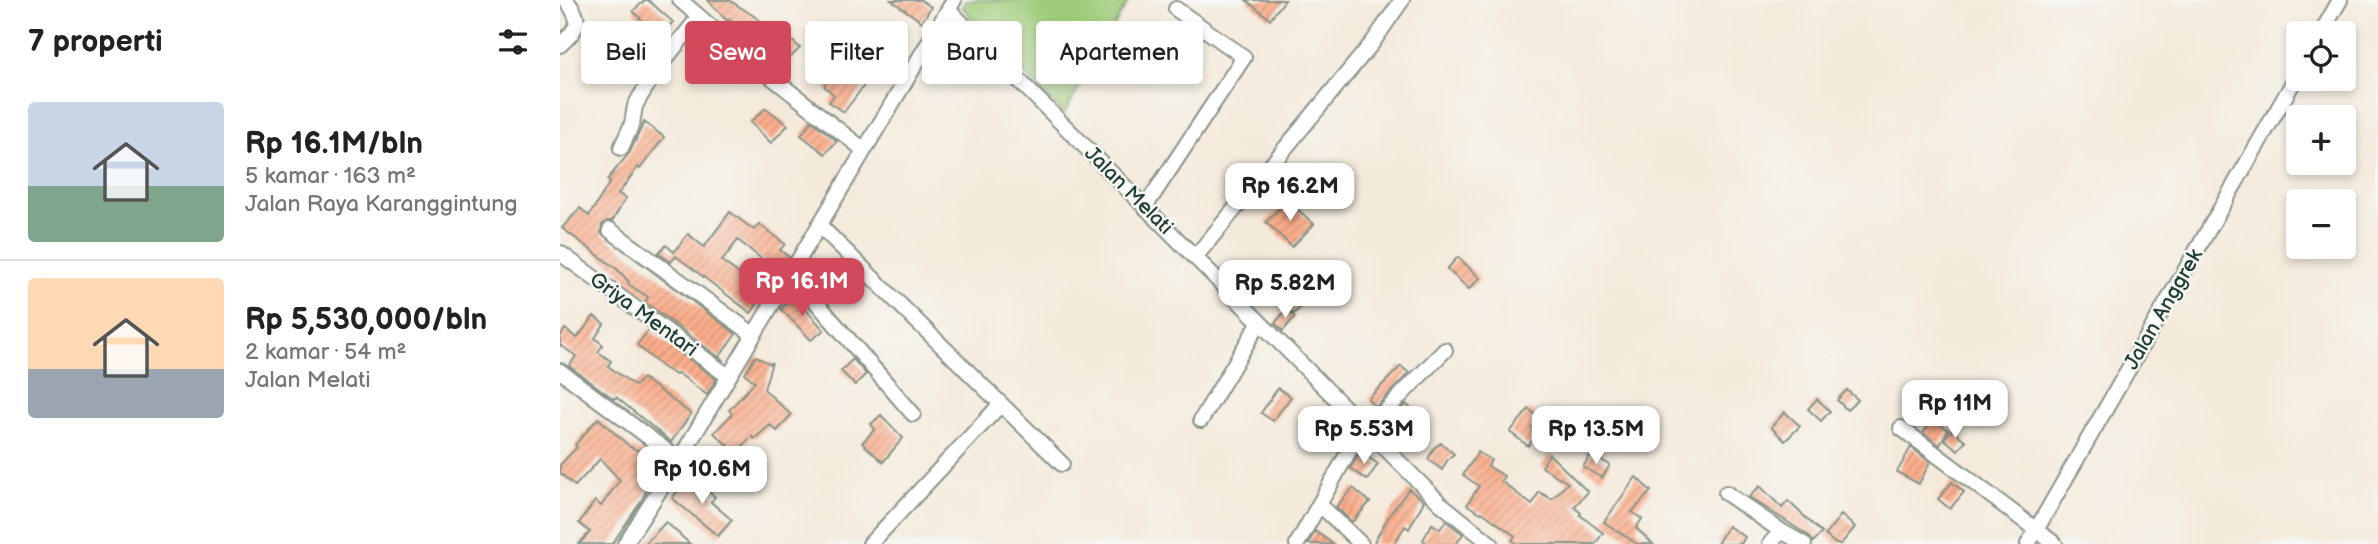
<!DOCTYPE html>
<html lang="id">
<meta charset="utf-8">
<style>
body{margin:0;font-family:"Balsamiq Sans",sans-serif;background:#f6f6f6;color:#222;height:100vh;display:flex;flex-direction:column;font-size:26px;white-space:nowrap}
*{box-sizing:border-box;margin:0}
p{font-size:23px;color:#767676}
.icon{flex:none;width:38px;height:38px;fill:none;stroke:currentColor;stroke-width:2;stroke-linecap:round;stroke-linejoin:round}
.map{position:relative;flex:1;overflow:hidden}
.side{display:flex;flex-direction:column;background:#fff;width:560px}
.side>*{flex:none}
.top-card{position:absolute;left:21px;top:21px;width:665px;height:63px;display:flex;gap:14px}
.buttons{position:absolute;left:1726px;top:21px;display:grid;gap:14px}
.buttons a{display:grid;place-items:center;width:70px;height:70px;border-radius:7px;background:#fff;box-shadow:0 4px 10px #0003;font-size:35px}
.price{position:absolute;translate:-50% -60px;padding:0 16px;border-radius:14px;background:#fff;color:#222;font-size:23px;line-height:46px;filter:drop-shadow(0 2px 4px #0008)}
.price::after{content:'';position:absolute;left:50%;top:42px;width:21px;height:16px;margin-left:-10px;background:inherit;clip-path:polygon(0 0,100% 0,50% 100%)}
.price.on{background:#d1495b;color:#fff}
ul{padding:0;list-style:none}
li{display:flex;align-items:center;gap:21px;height:175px;padding:0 28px}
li+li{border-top:2px solid #e0e0e0}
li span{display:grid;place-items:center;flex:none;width:196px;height:140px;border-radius:7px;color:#555}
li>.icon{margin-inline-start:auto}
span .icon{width:84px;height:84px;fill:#fffc;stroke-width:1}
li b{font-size:30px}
h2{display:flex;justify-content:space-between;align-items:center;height:84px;padding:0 28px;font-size:30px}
.tag{padding:0 24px;border-radius:7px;background:#fff;box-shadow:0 4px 10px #0003;font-size:24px;line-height:63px}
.tag.on{background:#d1495b;color:#fff}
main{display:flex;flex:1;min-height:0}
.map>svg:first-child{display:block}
</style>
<main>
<section class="side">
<h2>7 properti<svg class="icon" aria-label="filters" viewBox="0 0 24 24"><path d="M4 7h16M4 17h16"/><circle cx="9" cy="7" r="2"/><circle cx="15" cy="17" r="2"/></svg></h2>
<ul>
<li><span style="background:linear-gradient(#c9d6e8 60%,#7fa58c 0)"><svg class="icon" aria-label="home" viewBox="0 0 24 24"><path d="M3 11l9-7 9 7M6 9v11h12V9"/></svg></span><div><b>Rp 16.1M/bln</b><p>5 kamar · 163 m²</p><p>Jalan Raya Karanggintung</p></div></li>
<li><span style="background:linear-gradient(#ffd9b3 65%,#9aa5b1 0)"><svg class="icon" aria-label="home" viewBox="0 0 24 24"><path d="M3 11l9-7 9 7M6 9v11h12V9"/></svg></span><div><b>Rp 5,530,000/bln</b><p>2 kamar · 54 m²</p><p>Jalan Melati</p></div></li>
</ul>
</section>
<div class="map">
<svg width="1818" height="544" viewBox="0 0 1818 544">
<defs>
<pattern id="building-hatch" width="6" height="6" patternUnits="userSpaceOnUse" patternTransform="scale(1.75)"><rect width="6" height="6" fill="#fcae8c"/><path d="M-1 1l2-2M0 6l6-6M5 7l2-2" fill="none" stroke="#cb8f73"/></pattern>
</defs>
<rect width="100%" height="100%" fill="#f6f6f2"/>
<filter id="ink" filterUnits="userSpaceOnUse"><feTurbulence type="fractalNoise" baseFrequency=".0143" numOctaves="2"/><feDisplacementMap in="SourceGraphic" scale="14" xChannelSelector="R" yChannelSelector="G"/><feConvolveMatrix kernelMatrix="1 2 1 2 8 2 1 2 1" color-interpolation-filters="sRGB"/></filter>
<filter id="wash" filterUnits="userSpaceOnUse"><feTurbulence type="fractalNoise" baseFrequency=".00686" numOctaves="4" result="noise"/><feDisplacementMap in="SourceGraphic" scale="28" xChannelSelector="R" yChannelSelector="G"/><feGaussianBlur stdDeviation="1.57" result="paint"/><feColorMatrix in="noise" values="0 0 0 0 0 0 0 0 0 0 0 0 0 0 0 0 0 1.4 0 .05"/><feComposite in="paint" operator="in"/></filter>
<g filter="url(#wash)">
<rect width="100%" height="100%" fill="#f4eadb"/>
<!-- park -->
<path fill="#9ecc7a" stroke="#5e8457" stroke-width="2" d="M406,0H569L504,114L402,7Z"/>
<g id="blocks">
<!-- building -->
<path fill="url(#building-hatch)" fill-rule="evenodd" d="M85,0H88L113,22L98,37L73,11Z
M148,0H169L197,18L223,39L227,36L240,48L223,65L194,42L195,41L169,19L167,21Z
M331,0H361L371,7L362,22Z
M686,0H725L710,19Z
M308,39L328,54L284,112L269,102L274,95L264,86L274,73L279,77Z
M206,108L228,125L211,143L190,122Z
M252,121L277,141L265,154L241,135Z
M84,122L104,137L80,169L78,167L58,194L66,198L52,221H47L42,225L41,233L176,334L159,357L164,361L85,302L88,297L68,284L69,282L58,270L2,228L20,208L29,216L50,182L47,180L70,152Z
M727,200L754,224L732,247L706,222Z
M170,212L194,230L199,224L225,244L220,250L229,257L202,291L205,293L191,313L116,256L111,262L98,253L106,245L114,252L128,234L144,247ZM178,240L204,261L182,276L162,261Z
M898,257L920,278L909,289L887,269Z
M742,272L760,287L734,314L717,298Z
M234,296L264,330L251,340L221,309Z
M726,310L735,317L723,331L715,323Z
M34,316L44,324L35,338L43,345L38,352L51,361L48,366L75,386L83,378L131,414L111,442L56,397L54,399L9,366L16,356L0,345V337L5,329L17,338Z
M89,330L156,379L147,395L118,373L116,375L102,367L77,345Z
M196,356L210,364L212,362L204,389L231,415L217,431L210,425L194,439L192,436L176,453L154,433L172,414L169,410L195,382L185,374Z
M293,359L306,374L295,385L281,371Z
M841,366L849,373L816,407L808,399Z
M718,388L731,397L713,421L701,413Z
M1287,390L1298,400L1287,410L1277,400Z
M1257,399L1270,411L1261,421L1248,409Z
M846,404L862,419L850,432L833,417Z
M969,409L980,419L972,428L978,433L968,446L950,432Z
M1225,412L1240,426L1225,441L1211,427Z
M321,415L343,438L323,462L302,443L315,429L311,424Z
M38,418L70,447L102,461L80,503L52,544H19L30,532L19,523L35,501L41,506L60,480L40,459L15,486L0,473V465L17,447L15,445Z
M1373,419L1388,430L1380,445L1363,433Z
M1392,430L1406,441L1398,450L1384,439Z
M881,443L894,454L888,459L882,470L868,459L874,448Z
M1351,447L1370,462L1359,484L1337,472Z
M801,452L818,464L807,480L790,468Z
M918,452L931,460L928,466L944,476L941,481L972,505L979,492L992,499L1008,483L982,467L989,454L1028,492L1014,507L1021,513L1020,515L1043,533L1035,544H958L952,540L955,536L922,512L921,513L907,505L919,486L903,475Z
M1031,454L1050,465L1042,478L1023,467Z
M130,476L155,497L151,502L172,520L158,536L112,498Z
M1076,477L1091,491L1072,512L1082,519L1076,528L1093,544H1077L1044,522Z
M1392,482L1404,492L1390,509L1378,499Z
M1200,486L1222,508L1228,501L1262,533L1253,542L1249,536L1189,497Z
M793,488L810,502L792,522L776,507Z
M849,489L864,501L849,529L845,526L834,544H813L830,514Z
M1281,515L1295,527L1281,544H1276L1265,535Z
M886,521L903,534L896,544H868L863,540L872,524L880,529Z
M106,522L130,544H85Z
M1168,526L1185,537L1181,544H1157Z
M755,531L773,544H748Z"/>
</g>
</g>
<g filter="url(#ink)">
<use href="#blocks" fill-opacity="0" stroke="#8a9488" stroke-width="2"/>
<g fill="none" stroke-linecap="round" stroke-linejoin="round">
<!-- minor casing -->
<g stroke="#8a9488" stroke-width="18">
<path id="minor" d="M120,0L186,57L304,150
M389,10L807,430L880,503L931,544
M1761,33L1780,0
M0,45C19,27 23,22 6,0
M61,148L72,124L75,106L80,97L98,68L139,17
M585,207L684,57L616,9
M259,225L502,464
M50,230L194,335
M0,253L168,376
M636,256L813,42L842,0
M231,273L353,414
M0,371L119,460
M641,420L699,323
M1341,428L1495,544
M807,430L885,350
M1166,493L1221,531L1244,544
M759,504L801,544
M65,544L119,460L394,0
M310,544L441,404
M737,544L803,426
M1210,544L1221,531
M1468,544L1738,74"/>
</g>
<!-- minor -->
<use href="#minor" stroke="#fff" stroke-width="14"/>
</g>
</g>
<g text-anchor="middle" stroke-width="5" stroke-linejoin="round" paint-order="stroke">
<!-- street labels -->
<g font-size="21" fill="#1f3d34" stroke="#f6f6f2">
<text transform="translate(569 190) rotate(45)" y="7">Jalan Melati</text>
<text transform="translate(1603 309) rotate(-60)" y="7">Jalan Anggrek</text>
<text transform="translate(84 314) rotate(36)" y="7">Griya Mentari</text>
</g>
</g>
</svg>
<div class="buttons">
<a><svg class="icon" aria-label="locate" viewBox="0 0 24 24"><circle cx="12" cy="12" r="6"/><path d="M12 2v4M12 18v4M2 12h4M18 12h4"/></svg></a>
<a>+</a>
<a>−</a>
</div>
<b class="price" style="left:730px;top:223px">Rp 16.2M</b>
<b class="price on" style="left:242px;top:318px">Rp 16.1M</b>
<b class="price" style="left:725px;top:320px">Rp 5.82M</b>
<b class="price" style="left:1395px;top:440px">Rp 11M</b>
<b class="price" style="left:804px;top:466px">Rp 5.53M</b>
<b class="price" style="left:1036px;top:466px">Rp 13.5M</b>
<b class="price" style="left:142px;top:506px">Rp 10.6M</b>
<div class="top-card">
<a class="tag">Beli</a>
<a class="tag on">Sewa</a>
<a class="tag">Filter</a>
<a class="tag">Baru</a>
<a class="tag">Apartemen</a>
</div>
</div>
</main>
